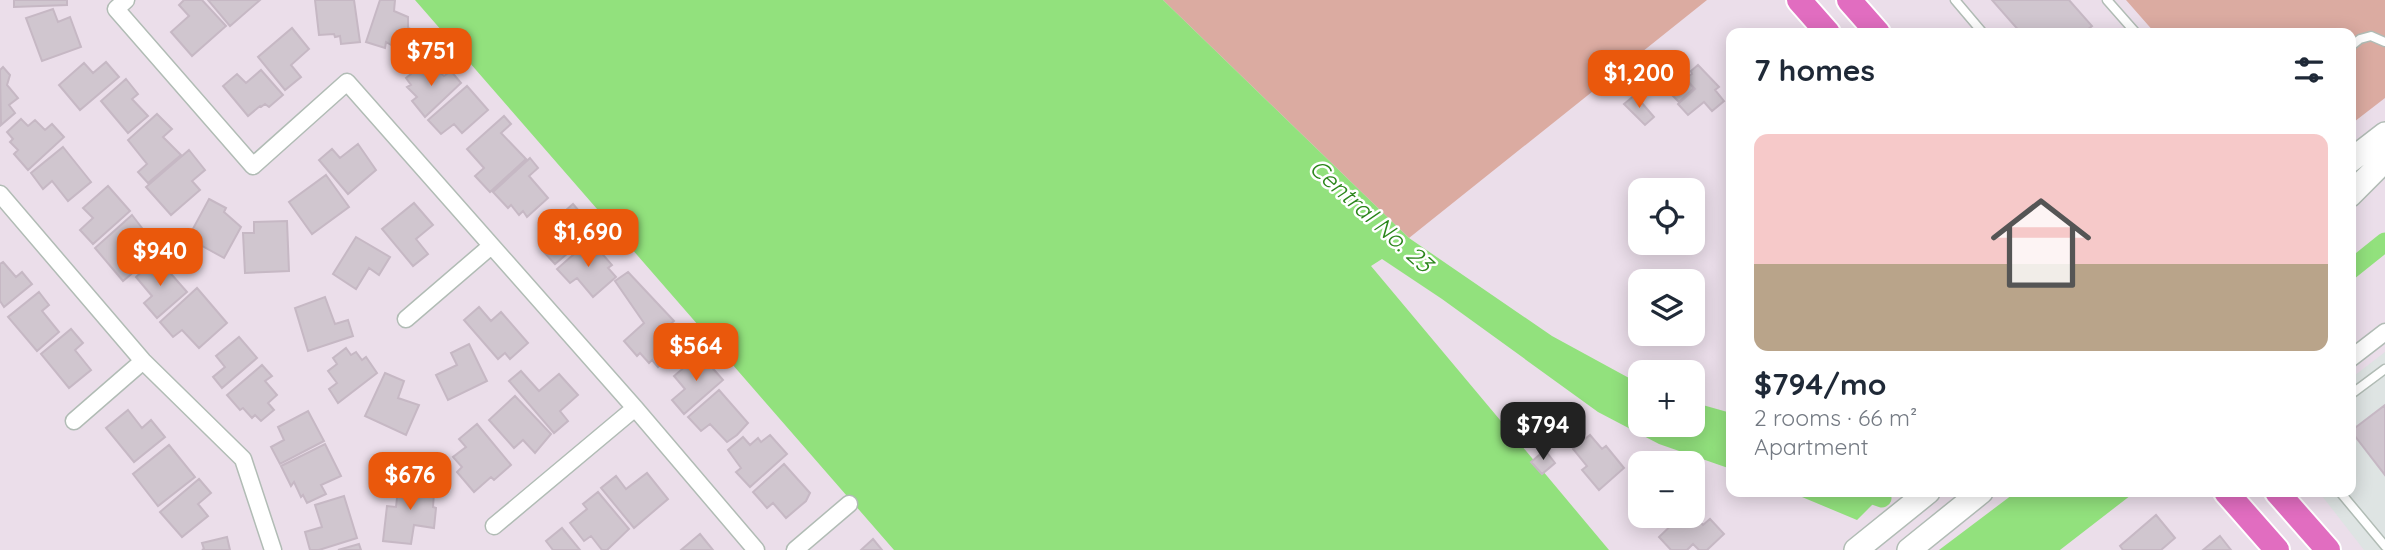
<!DOCTYPE html>
<meta charset="utf-8">
<style>
body{margin:0;font-family:Quicksand,sans-serif;background:#f2f2f3;color:#1f2937;height:100vh;display:flex;flex-direction:column;font-size:26px;white-space:nowrap}
*{box-sizing:border-box;margin:0}
p{font-size:23px;color:#747a83}
.icon{flex:none;width:38px;height:38px;fill:none;stroke:currentColor;stroke-width:2;stroke-linecap:round;stroke-linejoin:round}
.map{position:relative;flex:1;overflow:hidden}
.side{position:absolute;left:1726px;top:28px;width:630px;height:469px;display:flex;flex-direction:column;background:#fff;border-radius:14px;box-shadow:0 4px 18px #0003}
.side>*{flex:none}
.tools{position:absolute;left:1628px;top:178px;display:grid;gap:14px}
.tools a{display:grid;place-items:center;width:77px;height:77px;border-radius:14px;background:#fff;box-shadow:0 4px 18px #0003;font-size:35px}
.price{position:absolute;translate:-50% -60px;padding:0 16px;border-radius:14px;background:#ea580c;color:#fff;font-size:23px;line-height:46px;filter:drop-shadow(0 2px 4px #0008)}
.price::after{content:'';position:absolute;left:50%;top:42px;width:21px;height:16px;margin-left:-10px;background:inherit;clip-path:polygon(0 0,100% 0,50% 100%)}
.price.current{background:#222;color:#fff}
ul{padding:0;list-style:none}
li{display:grid;align-content:center;gap:14px;height:371px;padding:0 28px}
li span{display:grid;place-items:center;height:217px;border-radius:14px;color:#555}
li>.icon{margin-inline-start:auto}
span .icon{width:126px;height:126px;fill:#fffc;stroke-width:1}
li b{font-size:30px}
h2{display:flex;justify-content:space-between;align-items:center;height:84px;padding:0 28px;font-size:30px}
.map>svg:first-child{display:block}
</style>
<div class="map">
<svg width="2385" height="550" viewBox="0 0 2385 550">
<rect width="100%" height="100%" fill="#ebdeea"/>
<!-- industrial -->
<path fill="#dee4e3" d="M2385,352V550H2364L2319,492H2350V379Z"/>
<!-- green -->
<path fill="#dbaba1" d="M1163,0H1707L1409,238Z
M2126,0H2385V98L2350,125V33H2155Z"/>
<!-- water -->
<path fill="#92e17d" d="M415,0H1163L1409,238L1552,336L1640,384V425H1692V402L1731,413V469L1659,444L1598,412L1442,299L1382,259L1371,266L1609,550H894Z
M1790,492H1885L1857,520Z
M2016,492H2135L2060,550H1939Z"/>
<g fill="none" stroke-linecap="round" stroke-linejoin="round">
<!-- canal -->
<path stroke="#92e17d" stroke-width="19" d="M2350,270L2385,242
M1865,492L1882,498"/>
</g>
<!-- building -->
<path fill="#d0c6cf" stroke="#c6b8c4" stroke-width="2" d="M14,0H67V5L14,7Z
M184,0H202L226,26L192,56L171,32L189,16L179,5Z
M208,0H260L230,26Z
M315,0H354L360,42L341,44L340,36L335,37L334,34L319,35Z
M380,0H395L394,11L408,17V28L413,30L409,48L398,44V49L386,42L385,48L366,42Z
M1992,0H2069L2092,26L2083,33H2021Z
M53,9L58,22L70,17L81,47L42,61L26,18Z
M292,28L309,49L291,65L301,77L285,90L258,57Z
M106,62L119,77L80,110L59,85L84,63L93,73Z
M1698,65L1719,87L1715,90L1724,101L1712,111L1704,102L1688,115L1678,104L1695,89L1685,78L1692,74L1691,71Z
M421,66L427,71L432,66L444,76L451,71L461,83L425,117L412,101L417,97L407,87L411,85L406,78Z
M3,67L10,75L7,85L18,98L9,105L15,113L1,125L0,70Z
M261,70L283,95L269,107L265,104L261,107L260,106L248,116L223,86L237,74L246,83Z
M126,79L138,94L132,99L148,116L128,133L101,101Z
M1675,80L1683,89L1689,83L1694,88L1679,102L1666,89Z
M467,86L488,110L462,133L454,124L441,134L428,120Z
M1635,95L1654,117L1645,125L1624,104Z
M157,114L172,129L163,137L181,155L148,183L138,172L147,164L128,140Z
M504,116L511,124L501,133L526,159L490,192L475,176L484,168L467,149Z
M21,119L28,126L35,120L45,130L52,124L64,137L28,170L14,154L18,150L10,142L13,139L7,132Z
M358,144L376,170L348,194L319,160L332,149L340,158Z
M63,147L91,182L68,201L52,181L43,189L31,173Z
M189,150L205,170L192,181L200,190L171,215L146,187Z
M530,158L538,168L529,176L548,198L527,217L523,211L519,215L511,205L508,208L493,192Z
M326,175L349,207L312,234L289,202Z
M108,186L130,211L93,244L80,230L93,218L83,208Z
M209,199L226,208L224,212L241,227L224,258L188,238Z
M414,203L433,225L416,239L428,254L413,266L382,229Z
M573,204L595,230L555,264L542,250L555,239L546,228Z
M132,215L142,228L136,233L155,254L123,281L95,248Z
M287,221L289,271L245,273L243,233H254V222Z
M356,237L390,257L379,275L369,268L356,289L333,274Z
M590,240L612,265L608,268L616,277L593,297L577,278L570,283L557,269Z
M157,258L187,292L157,318L144,303L152,296L136,277Z
M3,262L16,277L22,272L32,284L4,307L0,301V264Z
M628,272L674,321L666,328L682,345L658,367L652,360L649,363L640,353L637,356L624,341L644,323L615,281Z
M197,288L227,323L199,348L182,330L173,337L160,322Z
M39,292L49,305L42,311L59,332L37,351L8,317Z
M325,297L335,324L348,320L353,336L308,351L295,308Z
M479,307L491,321L501,312L528,343L510,359L505,353L498,359L464,320Z
M71,329L83,343L75,350L91,370L69,388L41,354Z
M239,337L257,358L222,388L213,377L225,367L216,356Z
M469,344L487,381L448,400L436,375L457,365L451,353Z
M346,348L351,355L356,352L362,360L366,357L377,373L338,403L329,389L337,383L328,371L337,364L333,358Z
M700,354L723,380L684,414L672,400L685,389L674,376Z
M262,365L272,376L265,381L277,395L268,403L274,410L261,421L255,415L252,418L243,408L240,410L227,395Z
M521,371L539,391L559,374L578,395L560,411L568,421L554,433L509,381Z
M385,373L404,381L398,398L419,405L406,435L365,416Z
M719,390L748,423L737,435L727,442L710,424L701,431L688,417Z
M515,396L551,434L535,453L523,440L514,448L489,420Z
M2385,405V475L2351,431Z
M128,410L142,428L151,420L165,437L134,462L106,428Z
M308,411L324,441L280,464L271,447L284,440L278,427Z
M477,424L511,465L494,480L491,477L474,492L457,472L462,467L453,457L466,447L459,439Z
M770,435L787,454L750,487L736,472L741,468L728,450L743,437L750,445L758,438L761,442Z
M1590,435L1602,449L1606,446L1624,468L1599,490L1582,470L1587,466L1573,449Z
M325,444L341,476L321,485L326,494L307,503L303,495L301,497L294,482L291,486L281,466Z
M169,445L195,477L158,506L133,474Z
M1545,450L1555,463L1542,474L1531,462Z
M784,464L810,493L806,501L786,518L773,503L767,508L753,492Z
M647,473L668,499L634,528L601,488L616,476L626,489Z
M199,479L211,493L198,504L208,516L182,537L160,512Z
M399,480L431,483L430,493H434L433,507L436,508L434,528L414,525L411,544L383,541L387,506L396,507Z
M598,492L629,529L607,550H602L591,536L584,541L570,523L587,509L583,504Z
M344,496L357,538L319,550H310L305,532L322,527L315,505Z
M1692,514L1703,525L1710,519L1724,534L1707,550H1699L1693,544L1687,550H1671L1659,537L1681,516H1692Z
M2156,515L2175,538L2161,550H2123L2120,546Z
M562,528L580,550H553L546,541Z
M700,534L713,550H681Z
M2220,536L2231,550H2203Z
M227,537L230,550H202L204,549L202,543Z
M873,539L882,550H861Z
M359,544L361,550H338Z"/>
<g fill="none" stroke-linecap="round" stroke-linejoin="round">
<!-- service casing -->
<g stroke="#b1bcb5" stroke-width="11">
<path id="service" d="M1955,0L1983,33
M2107,0L2136,33
M2350,47L2360,39L2371,36L2385,42
M2350,395L2385,369
M2340,492L2385,546"/>
</g>
<!-- minor casing -->
<g stroke="#b1bcb5" stroke-width="19">
<path id="minor" d="M126,0L116,9L253,166L347,82L635,408L756,550
M0,194L143,361L243,459L273,550
M406,319L491,246
M2350,359L2385,332
M74,421L143,361
M494,526L635,408
M795,550L849,504"/>
</g>
<!-- secondary casing -->
<g stroke="#b1bcb5" stroke-width="26">
<path id="secondary" d="M2350,161L2385,134
M2350,195L2385,160
M1856,550L1928,492
M1909,550L1981,492"/>
</g>
<!-- primary casing -->
<g stroke="#fff" stroke-width="28">
<path id="primary" d="M1799,0L1828,33
M1849,0L1878,33
M2226,492L2277,550
M2277,492L2328,550"/>
</g>
<!-- service -->
<use href="#service" stroke="#fff" stroke-width="8"/>
<!-- minor -->
<use href="#minor" stroke="#fff" stroke-width="16"/>
<!-- secondary -->
<use href="#secondary" stroke="#fff" stroke-width="23"/>
<!-- primary -->
<use href="#primary" stroke="#e16dc0" stroke-width="24"/>
</g>
<g text-anchor="middle" stroke-width="5" stroke-linejoin="round" paint-order="stroke">
<!-- water labels -->
<g font-size="24" font-style="italic" fill="#2b861b" stroke="#fff">
<text transform="translate(1371 216) rotate(42)" y="8">Central No. 23</text>
</g>
</g>
</svg>
<div class="tools">
<a><svg class="icon" aria-label="locate" viewBox="0 0 24 24"><circle cx="12" cy="12" r="6"/><path d="M12 2v4M12 18v4M2 12h4M18 12h4"/></svg></a>
<a><svg class="icon" aria-label="layers" viewBox="0 0 24 24"><path d="M12 4l9 5-9 5-9-5zM3 14l9 5 9-5"/></svg></a>
<a>+</a>
<a>−</a>
</div>
<b class="price" style="left:431px;top:88px">$751</b>
<b class="price" style="left:1639px;top:110px">$1,200</b>
<b class="price" style="left:588px;top:269px">$1,690</b>
<b class="price" style="left:160px;top:288px">$940</b>
<b class="price" style="left:696px;top:383px">$564</b>
<b class="price current" style="left:1543px;top:462px">$794</b>
<b class="price" style="left:410px;top:512px">$676</b>
<section class="side">
<h2>7 homes<svg class="icon" aria-label="filters" viewBox="0 0 24 24"><path d="M4 7h16M4 17h16"/><circle cx="9" cy="7" r="2"/><circle cx="15" cy="17" r="2"/></svg></h2>
<ul>
<li><span style="background:linear-gradient(#f6c9c9 60%,#b9a48a 0)"><svg class="icon" aria-label="home" viewBox="0 0 24 24"><path d="M3 11l9-7 9 7M6 9v11h12V9"/></svg></span><div><b>$794/mo</b><p>2 rooms · 66 m²</p><p>Apartment</p></div></li>
</ul>
</section>
</div>
